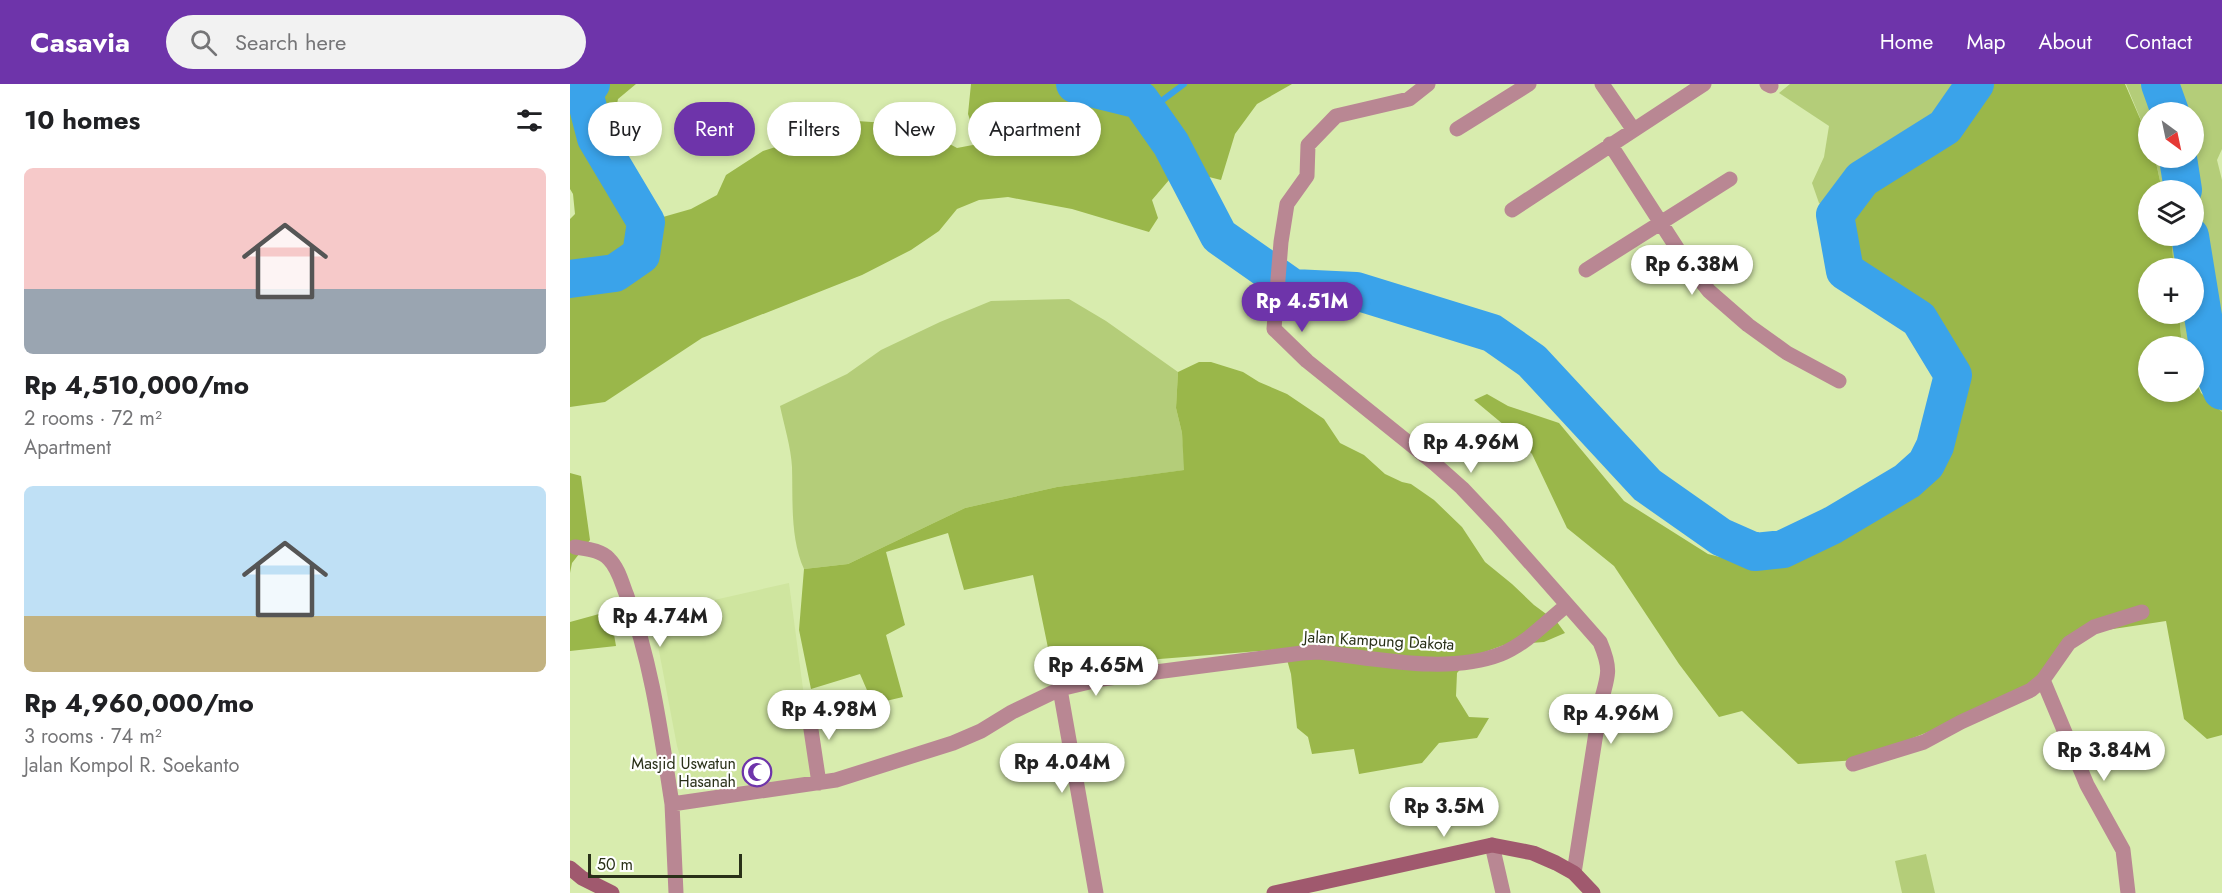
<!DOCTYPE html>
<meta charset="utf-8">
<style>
body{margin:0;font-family:Jost,sans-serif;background:#f2f2f2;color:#202124;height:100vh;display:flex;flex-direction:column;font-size:22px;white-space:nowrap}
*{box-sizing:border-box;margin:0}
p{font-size:20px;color:#757577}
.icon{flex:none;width:33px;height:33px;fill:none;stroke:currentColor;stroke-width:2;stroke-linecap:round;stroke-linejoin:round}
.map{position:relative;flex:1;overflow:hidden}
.details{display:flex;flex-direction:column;background:#fff;width:570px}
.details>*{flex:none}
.top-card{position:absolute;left:18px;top:18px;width:570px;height:54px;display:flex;gap:12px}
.needle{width:39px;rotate:147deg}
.fabs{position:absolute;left:1568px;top:18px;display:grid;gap:12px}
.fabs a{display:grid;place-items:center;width:66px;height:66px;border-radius:50%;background:#fff;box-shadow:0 3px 9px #0003;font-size:30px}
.scale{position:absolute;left:18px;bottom:15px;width:154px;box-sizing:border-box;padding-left:6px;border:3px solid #293018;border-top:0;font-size:16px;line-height:21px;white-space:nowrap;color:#293018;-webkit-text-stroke:4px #fff;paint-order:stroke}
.price{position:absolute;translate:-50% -51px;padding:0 14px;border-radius:21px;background:#fff;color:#222;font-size:20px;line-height:39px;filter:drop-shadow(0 2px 3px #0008)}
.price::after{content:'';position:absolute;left:50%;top:36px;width:18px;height:14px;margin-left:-9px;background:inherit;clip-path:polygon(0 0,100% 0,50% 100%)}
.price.on{background:#6e34aa;color:#fff}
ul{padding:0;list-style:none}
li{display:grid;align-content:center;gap:12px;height:318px;padding:0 24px}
li span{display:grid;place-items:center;height:186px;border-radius:9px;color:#555}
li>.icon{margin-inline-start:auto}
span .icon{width:108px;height:108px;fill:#fffc;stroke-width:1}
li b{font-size:26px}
h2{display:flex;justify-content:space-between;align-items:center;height:72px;padding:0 24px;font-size:26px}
.chip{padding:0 21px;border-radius:27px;background:#fff;box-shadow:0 3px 9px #0003;font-size:21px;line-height:54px}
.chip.on{background:#6e34aa;color:#fff}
header{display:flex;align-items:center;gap:36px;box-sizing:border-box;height:84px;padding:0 30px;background:#6e34aa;color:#fff}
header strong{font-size:28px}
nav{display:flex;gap:33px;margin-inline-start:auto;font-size:21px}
.search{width:420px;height:54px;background:#f2f2f2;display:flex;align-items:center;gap:15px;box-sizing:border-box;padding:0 21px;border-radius:33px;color:#757577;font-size:22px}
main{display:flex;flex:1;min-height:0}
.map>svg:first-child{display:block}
</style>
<header>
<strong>Casavia</strong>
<div class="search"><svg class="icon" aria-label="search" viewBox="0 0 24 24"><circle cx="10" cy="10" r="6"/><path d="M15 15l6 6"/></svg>Search here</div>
<nav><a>Home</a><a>Map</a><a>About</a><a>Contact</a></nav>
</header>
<main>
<section class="details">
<h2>10 homes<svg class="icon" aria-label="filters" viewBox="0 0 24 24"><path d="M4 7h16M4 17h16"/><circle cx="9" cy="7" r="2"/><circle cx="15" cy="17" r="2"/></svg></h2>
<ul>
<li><span style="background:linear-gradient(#f6c9c9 65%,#9aa5b1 0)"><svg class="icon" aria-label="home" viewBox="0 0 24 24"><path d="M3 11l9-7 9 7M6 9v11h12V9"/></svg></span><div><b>Rp 4,510,000/mo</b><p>2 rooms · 72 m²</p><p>Apartment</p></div></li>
<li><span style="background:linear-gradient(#bfe0f5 70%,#c2b280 0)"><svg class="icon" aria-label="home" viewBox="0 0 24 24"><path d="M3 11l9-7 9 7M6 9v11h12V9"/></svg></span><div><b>Rp 4,960,000/mo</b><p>3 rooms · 74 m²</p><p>Jalan Kompol R. Soekanto</p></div></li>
</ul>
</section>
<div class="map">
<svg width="1652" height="809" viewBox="0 0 1652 809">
<rect width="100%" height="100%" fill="#d8ecae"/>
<!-- built -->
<path fill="#cfe59f" d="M219,499L245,695L120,706L107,662L82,530Z"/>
<!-- green -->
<path fill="#b4cd79" d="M1220,0H1424L1409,24L1368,63L1316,94L1287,115L1277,139L1249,119L1242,99L1254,73L1259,42L1209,9Z
M1556,0H1652V65L1647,76L1652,96V328C1625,303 1623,299 1623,262H1612L1609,230H1623V184H1604L1601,152H1623V106H1592L1585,74H1623V28H1578V53Z
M499,215L536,237L608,288L606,324L612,349L615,386L487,403L395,424L278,480L234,485C220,454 223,416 222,383C221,363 214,341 210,322L277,290L311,266L370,238L421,217Z
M1356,770L1365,809H1332L1325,777Z"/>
<!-- forest -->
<path fill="#9ab74a" d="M0,0H66L48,15L43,40L52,71L69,107L93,133L121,125L147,111L156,91L193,67L287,37L345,41L387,64L408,60L398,30L401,0H722L687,20L665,50L651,96L631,91L622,69L582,116L588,134L579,148L502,125L438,113L409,116L387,125L369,147L341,166L292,191L132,254L35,318L0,323V135L5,130L3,110L0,105Z
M1424,0H1555L1578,53V74H1585L1592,106H1578V152H1601L1604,184H1578V230H1609L1612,262H1578V308H1623V291L1631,309L1652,328V651L1637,655L1614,635L1596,537L1497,552L1482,585L1419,624L1287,676L1228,680L1172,627L1149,633L1109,580L1044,482L997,444L962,370L940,346L904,316L917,310L938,322L989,339L1054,417L1138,470L1193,484L1285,449L1352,401L1381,355L1396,300L1379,255L1349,222L1314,202L1282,175C1281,165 1275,150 1277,139C1281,102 1344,83 1369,62C1391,44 1409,23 1424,0Z
M629,278H641L673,288L689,298L717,310L754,335L770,359L794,371L815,390L832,398L841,400L864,416L892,443L915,478L942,500L964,521L987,538L995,549L974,558L934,561L901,573L887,589L886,612L899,633L919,634L907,654L869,659L852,679L789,690L784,665L742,670L738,653L727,644L721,590L714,565L552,578L484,593L463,491L394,506L378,449L316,468L335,541L316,551L333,613L303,620L290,590L241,605L229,546L234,485L278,480L395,424L487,403L614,386L612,349L606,324L608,288Z
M0,389L11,392L20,456L2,479L0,489Z
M40,527L46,562L0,567V538Z"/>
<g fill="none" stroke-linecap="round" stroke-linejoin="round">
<!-- stream -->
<path stroke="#3aa3ea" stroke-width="6" d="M578,27L614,0"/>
<!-- river -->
<path stroke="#3aa3ea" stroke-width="38" d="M505,0L570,16L601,60L649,152L723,204L786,207L922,249L962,277L1077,401L1151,453L1185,468L1213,465L1263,441L1337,397L1356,380L1365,362L1383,291L1349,235L1275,187L1265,131L1292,95L1375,43L1405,0
M1590,0L1600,28
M1608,74L1613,106
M1620,152L1641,281L1652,307
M0,195L45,189L71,171L76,138L26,54L14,8L21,0"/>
<!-- street -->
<path stroke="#b98793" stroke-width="15" d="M858,0L839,15L766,32L738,61L737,92L717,120L711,158L704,245L737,277L865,380L892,404L926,440L1030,558C1041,584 1039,590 1031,617L1004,789
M1032,0L1063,45
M1197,0L1201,2
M887,45L959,0
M1040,60L1116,178L1139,207L1178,241L1217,269L1269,297
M942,126L1134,0
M1016,186L1160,95
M5,463C16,465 31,466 39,475C49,485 52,500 57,512C82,579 91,650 102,720
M1473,596L1517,701L1553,766L1558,809
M490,605L526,809
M237,619L249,699
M1283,680L1354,658L1391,638L1461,606L1473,596L1499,559L1524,543L1572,528
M922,761L933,809
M106,809L102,720L266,696L383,659L411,647L442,628L490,605L532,595L732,569L749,568C805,574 877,591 931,570C956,560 976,538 997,521"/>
<!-- secondary -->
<path stroke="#a0596e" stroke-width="15" d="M0,784L12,794L42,809
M704,809L922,761L963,769L986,779L1004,789L1023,809"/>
</g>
<!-- icons -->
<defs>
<g id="mosque-ring" transform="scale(1.5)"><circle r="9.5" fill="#fff" stroke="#6e34aa" stroke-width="1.5"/><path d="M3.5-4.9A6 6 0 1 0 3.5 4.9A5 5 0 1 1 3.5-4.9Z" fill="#6e34aa"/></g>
</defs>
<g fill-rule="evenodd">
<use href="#mosque-ring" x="187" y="688"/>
</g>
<g text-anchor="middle" stroke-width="4.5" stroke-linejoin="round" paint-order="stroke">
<!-- street labels -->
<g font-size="16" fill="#293018" stroke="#fff">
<text transform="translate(809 556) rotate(3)" y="6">Jalan Kampung Dakota</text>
</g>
<!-- poi labels -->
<g font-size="16" fill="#293018" stroke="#fff" text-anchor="end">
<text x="166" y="685">Masjid Uswatun<tspan x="166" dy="18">Hasanah</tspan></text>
</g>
</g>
</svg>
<div class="fabs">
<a><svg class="needle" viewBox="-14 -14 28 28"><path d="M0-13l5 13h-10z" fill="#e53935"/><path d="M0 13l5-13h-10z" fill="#757577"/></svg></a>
<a><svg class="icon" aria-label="layers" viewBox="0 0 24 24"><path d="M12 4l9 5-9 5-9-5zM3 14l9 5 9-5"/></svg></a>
<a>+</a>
<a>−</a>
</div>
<div class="scale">50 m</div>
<b class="price" style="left:1122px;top:212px">Rp 6.38M</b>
<b class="price on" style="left:732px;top:249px">Rp 4.51M</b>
<b class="price" style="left:901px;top:390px">Rp 4.96M</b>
<b class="price" style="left:90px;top:564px">Rp 4.74M</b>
<b class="price" style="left:526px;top:613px">Rp 4.65M</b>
<b class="price" style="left:259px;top:657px">Rp 4.98M</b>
<b class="price" style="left:1041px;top:661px">Rp 4.96M</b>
<b class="price" style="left:1534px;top:698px">Rp 3.84M</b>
<b class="price" style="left:492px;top:710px">Rp 4.04M</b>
<b class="price" style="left:874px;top:754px">Rp 3.5M</b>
<div class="top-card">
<a class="chip">Buy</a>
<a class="chip on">Rent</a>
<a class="chip">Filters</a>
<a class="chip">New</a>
<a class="chip">Apartment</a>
</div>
</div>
</main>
